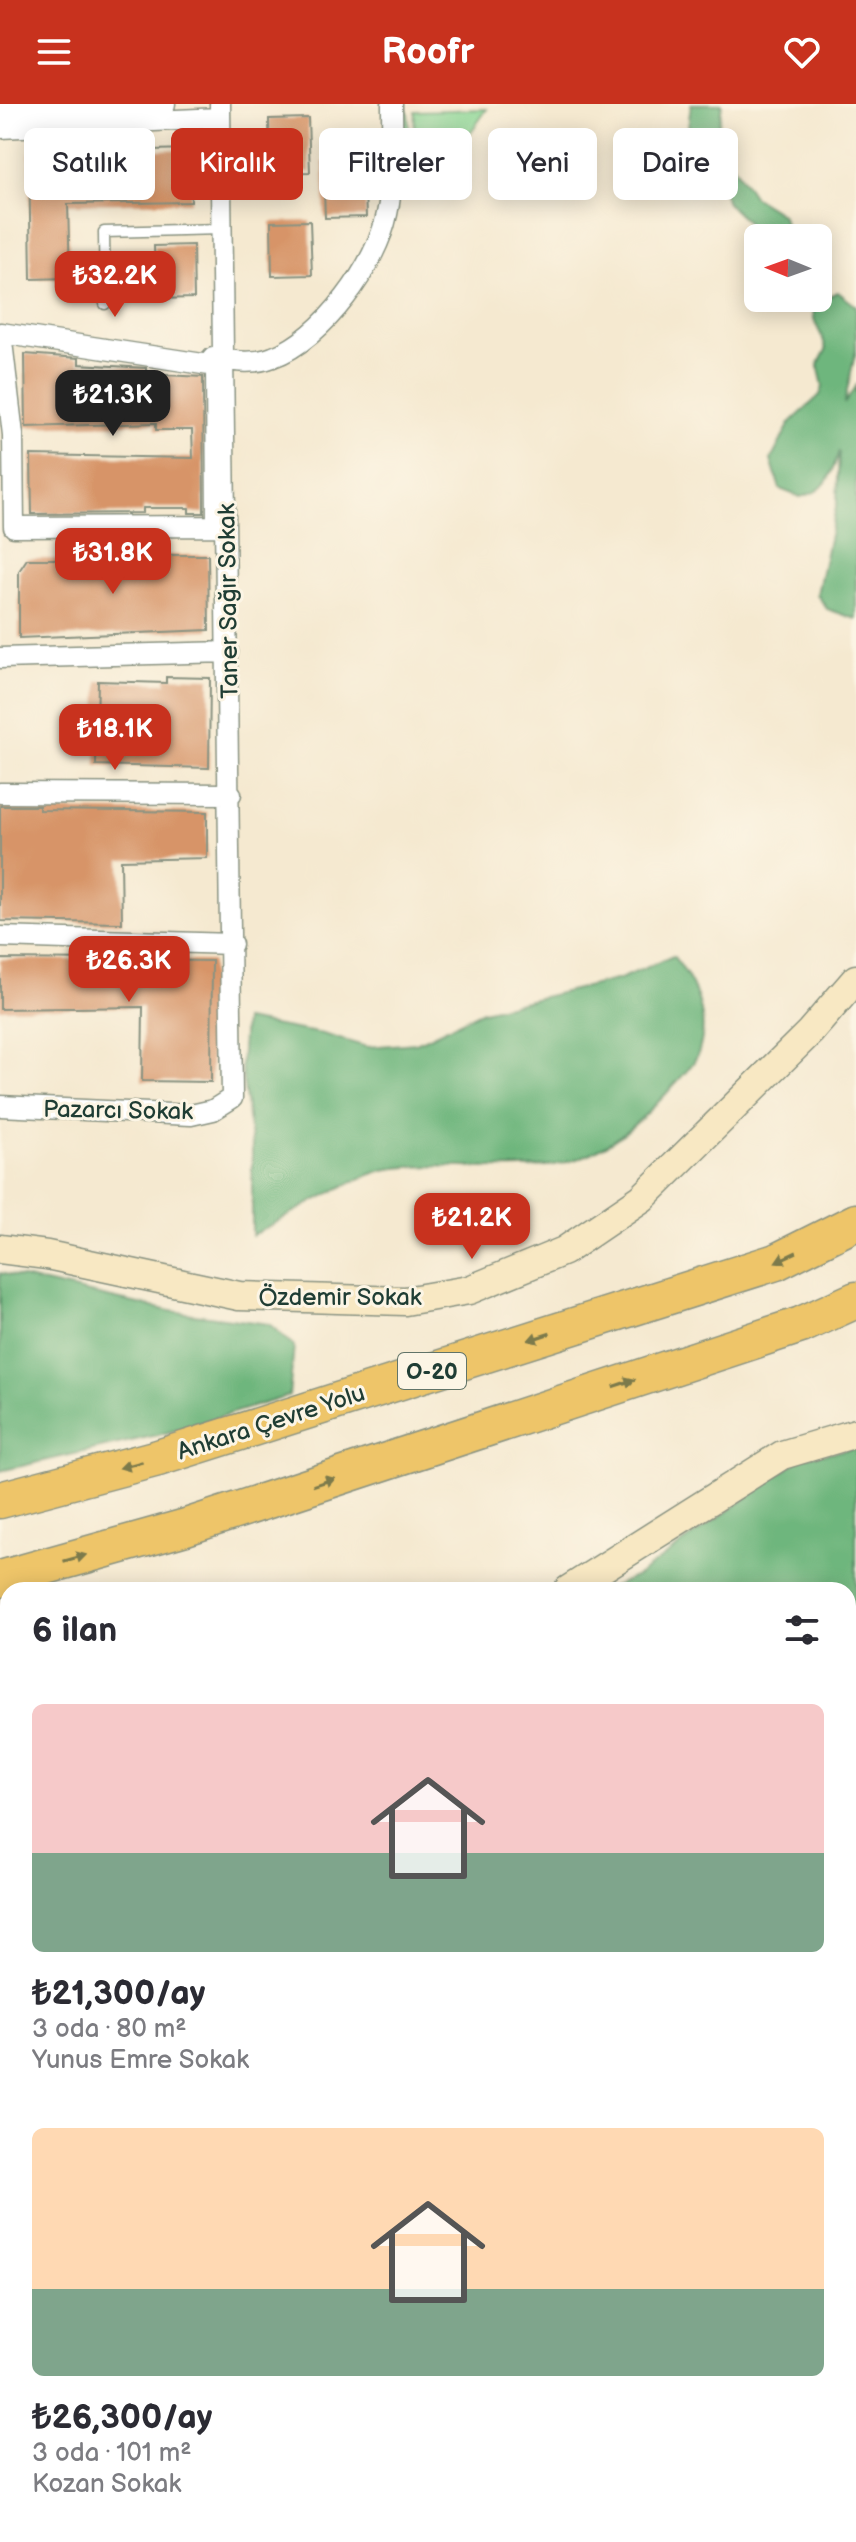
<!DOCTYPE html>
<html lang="tr">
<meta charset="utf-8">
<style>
body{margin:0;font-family:"Balsamiq Sans",sans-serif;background:#f2f2f3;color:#2b2b33;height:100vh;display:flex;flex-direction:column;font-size:30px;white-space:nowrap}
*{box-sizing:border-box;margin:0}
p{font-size:26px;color:#7c7c81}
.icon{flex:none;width:44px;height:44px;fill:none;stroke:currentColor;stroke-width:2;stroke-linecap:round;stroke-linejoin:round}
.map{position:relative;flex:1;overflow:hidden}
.side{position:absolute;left:0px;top:1478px;width:856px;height:960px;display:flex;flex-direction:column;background:#fff;border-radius:24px 24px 0 0;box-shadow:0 4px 20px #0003}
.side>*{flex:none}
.top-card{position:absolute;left:24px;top:24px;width:808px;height:72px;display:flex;gap:16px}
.needle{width:52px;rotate:271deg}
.buttons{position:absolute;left:744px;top:120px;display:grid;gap:16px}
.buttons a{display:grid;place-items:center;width:88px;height:88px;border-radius:12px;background:#fff;box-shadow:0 4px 20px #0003;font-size:40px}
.price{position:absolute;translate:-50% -68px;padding:0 18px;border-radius:16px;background:#c8321e;color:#fff;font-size:26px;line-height:52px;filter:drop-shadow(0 2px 4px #0008)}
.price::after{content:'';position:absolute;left:50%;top:48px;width:24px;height:18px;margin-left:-12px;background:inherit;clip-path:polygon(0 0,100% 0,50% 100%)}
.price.on{background:#222;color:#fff}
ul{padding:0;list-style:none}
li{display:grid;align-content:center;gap:16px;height:424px;padding:0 32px}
li span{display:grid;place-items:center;height:248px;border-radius:12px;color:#555}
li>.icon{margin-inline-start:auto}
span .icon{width:144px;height:144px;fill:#fffc;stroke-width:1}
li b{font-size:34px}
h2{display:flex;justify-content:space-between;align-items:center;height:96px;padding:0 32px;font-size:34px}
.chip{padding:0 28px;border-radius:12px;background:#fff;box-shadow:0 4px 20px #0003;font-size:28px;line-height:72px}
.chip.on{background:#c8321e;color:#fff}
header{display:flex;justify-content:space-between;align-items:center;height:104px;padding:0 32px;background:#c8321e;color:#fff;font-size:36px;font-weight:700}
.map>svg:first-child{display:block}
</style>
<header><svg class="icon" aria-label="menu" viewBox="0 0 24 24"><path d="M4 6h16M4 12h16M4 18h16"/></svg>Roofr<svg class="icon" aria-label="heart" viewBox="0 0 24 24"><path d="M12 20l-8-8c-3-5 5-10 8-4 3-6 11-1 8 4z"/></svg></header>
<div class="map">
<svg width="856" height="2438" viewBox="0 0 856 2438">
<rect width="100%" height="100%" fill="#fcf5e5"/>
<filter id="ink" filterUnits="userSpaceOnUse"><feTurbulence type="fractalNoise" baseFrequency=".0125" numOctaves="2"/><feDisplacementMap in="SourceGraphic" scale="16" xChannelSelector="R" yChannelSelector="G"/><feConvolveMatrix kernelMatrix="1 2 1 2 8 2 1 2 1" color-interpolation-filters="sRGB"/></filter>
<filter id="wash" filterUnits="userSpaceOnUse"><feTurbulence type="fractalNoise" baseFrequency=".006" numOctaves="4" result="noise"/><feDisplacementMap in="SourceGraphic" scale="32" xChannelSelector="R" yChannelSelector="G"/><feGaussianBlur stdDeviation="1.8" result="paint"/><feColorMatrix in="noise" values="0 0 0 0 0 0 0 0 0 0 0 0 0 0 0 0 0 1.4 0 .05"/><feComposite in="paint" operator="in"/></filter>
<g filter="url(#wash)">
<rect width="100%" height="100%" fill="#f5e9d0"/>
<!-- green -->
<path fill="#88d593" stroke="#548964" stroke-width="2" d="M487,5L459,45L402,85V7H408L409,33L414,32L415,7Z"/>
<!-- forest -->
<path fill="#6eb67d" stroke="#467a58" stroke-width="2" d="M691,0H722L717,33L704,48L693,45L687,32Z
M726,50L754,93L781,110L791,134H758V137L746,117L727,99L716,66Z
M838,188L856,202V246L844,300L856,282V515L827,505L817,490L837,399L839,347C832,369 828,388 800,393L780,385L771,356L790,319L820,291L823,282L818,261L826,246C823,221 793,207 838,188Z
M673,852C695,879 710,911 699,947C695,960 682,972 673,982C641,1018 604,1052 554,1061C499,1070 443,1057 389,1065C357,1070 284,1115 252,1131V1042L241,961L244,916L323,930L367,943L416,939L483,907L620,875Z
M0,1169L170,1207L269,1220L294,1242L289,1292L166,1329L0,1367Z
M856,1344V1555L848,1557V1486H605L637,1472L803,1353Z
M856,1868V2274L848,2273V1875Z
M8,2296V2430H225L235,2438H0V2297Z"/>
<g id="blocks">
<!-- building -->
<path fill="#d79467" d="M308,14L310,68L270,69L269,15Z
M190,45L191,98L68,100L70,174L31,175L29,49Z
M364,57L366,113L325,114L323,58Z
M310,117L312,171L272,172L271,118Z
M193,141L194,194L156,195L154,142Z
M25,250L79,254V260L146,264V270L203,273L204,409H189V404H143V409L32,410L31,351L193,354L192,326H156V319L26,323Z
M160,451H208L209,526L19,534V467L27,455H160Z
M166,573L210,574L209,664L96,661L98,577L166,579Z
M0,702H39V706L207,708V754L121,756L122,819L0,817Z
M0,855L212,857L211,978L142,977L143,903L0,905Z"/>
</g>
</g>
<g filter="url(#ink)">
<use href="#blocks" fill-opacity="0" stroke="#8a9382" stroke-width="2"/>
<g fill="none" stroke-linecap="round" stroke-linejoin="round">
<!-- lane casing -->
<g stroke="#8a9382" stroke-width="13">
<path id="lane" d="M105,200L104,128L222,125"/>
</g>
<!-- street casing -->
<g stroke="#8a9382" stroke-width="23">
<path id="street" d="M0,5L165,0
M0,24L220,14
M1,229L216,262L217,422L14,423L13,331Z
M213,254C234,257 253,261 273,253C323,235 377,160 387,110C395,74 392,36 392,0
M0,554L228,548
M0,689L231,690
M0,833L232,840
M0,1002L191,1011L213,1006L232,994L220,0"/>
</g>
<!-- secondary casing -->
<g stroke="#8a9382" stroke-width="31">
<path id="secondary" d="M0,1145L47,1151L239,1192L405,1197L469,1186L564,1147L642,1094L810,928L856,875
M568,1486L782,1351L856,1329
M0,1689L8,1687"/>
</g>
<!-- highway casing -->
<g stroke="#8a9382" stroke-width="39">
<path id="highway" d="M0,1396L158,1354L776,1158L856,1118
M0,1475L186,1423L801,1221L856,1196"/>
</g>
<!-- path -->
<path stroke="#8a9382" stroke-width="3" stroke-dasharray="2 6" stroke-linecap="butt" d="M848,1856L856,1850
M432,2438L434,2430"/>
<!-- lane -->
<use href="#lane" stroke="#fff" stroke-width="10"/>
<!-- street -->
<use href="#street" stroke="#fff" stroke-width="20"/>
<!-- secondary -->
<use href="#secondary" stroke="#f8e8c3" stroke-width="28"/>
<!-- highway -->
<use href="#highway" stroke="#eec569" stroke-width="36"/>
</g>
<!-- one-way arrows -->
<defs><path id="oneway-solid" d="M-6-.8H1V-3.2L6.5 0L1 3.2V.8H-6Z" transform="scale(2)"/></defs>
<g fill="#7c7a4c">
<use href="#oneway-solid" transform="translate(786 1153) rotate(155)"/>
<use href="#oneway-solid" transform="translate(539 1233) rotate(162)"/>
<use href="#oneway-solid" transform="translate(624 1279) rotate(-18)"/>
<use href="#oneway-solid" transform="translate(131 1361) rotate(165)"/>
<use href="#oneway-solid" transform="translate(324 1378) rotate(-18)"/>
<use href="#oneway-solid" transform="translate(75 1454) rotate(-16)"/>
</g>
</g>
<g text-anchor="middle" stroke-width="6" stroke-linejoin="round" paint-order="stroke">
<!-- shield labels -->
<rect fill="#fcf5e5" stroke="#617469" stroke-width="2" x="398" y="1249" width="68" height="36" rx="6"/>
<g font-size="22" font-weight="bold" fill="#1f3d34">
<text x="432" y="1275">O-20</text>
</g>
<!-- street labels -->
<g font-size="24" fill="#1f3d34" stroke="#fcf5e5">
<text transform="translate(228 497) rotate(-91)" y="8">Taner Sağır Sokak</text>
<text transform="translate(118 1006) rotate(1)" y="8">Pazarcı Sokak</text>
<text x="340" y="1201">Özdemir Sokak</text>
<text transform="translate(271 1318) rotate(-18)" y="8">Ankara Çevre Yolu</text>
</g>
</g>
</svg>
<div class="buttons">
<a><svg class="needle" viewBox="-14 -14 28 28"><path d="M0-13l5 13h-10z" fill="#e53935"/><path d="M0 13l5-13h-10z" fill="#7c7c81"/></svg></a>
</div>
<b class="price" style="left:115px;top:215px">₺32.2K</b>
<b class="price on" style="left:113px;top:334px">₺21.3K</b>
<b class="price" style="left:113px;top:492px">₺31.8K</b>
<b class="price" style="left:115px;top:668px">₺18.1K</b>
<b class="price" style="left:129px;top:900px">₺26.3K</b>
<b class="price" style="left:472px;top:1157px">₺21.2K</b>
<div class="top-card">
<a class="chip">Satılık</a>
<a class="chip on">Kiralık</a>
<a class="chip">Filtreler</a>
<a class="chip">Yeni</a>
<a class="chip">Daire</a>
</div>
<section class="side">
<h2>6 ilan<svg class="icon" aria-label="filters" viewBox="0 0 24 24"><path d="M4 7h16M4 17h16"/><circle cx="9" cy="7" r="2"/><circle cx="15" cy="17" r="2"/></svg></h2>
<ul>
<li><span style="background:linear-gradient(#f6c9c9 60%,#7fa58c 0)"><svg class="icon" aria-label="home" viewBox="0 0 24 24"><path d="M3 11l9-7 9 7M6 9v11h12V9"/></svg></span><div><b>₺21,300/ay</b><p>3 oda · 80 m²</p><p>Yunus Emre Sokak</p></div></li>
<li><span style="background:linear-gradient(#ffd9b3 65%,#7fa58c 0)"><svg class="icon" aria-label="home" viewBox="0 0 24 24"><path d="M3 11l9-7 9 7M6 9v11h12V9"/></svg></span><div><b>₺26,300/ay</b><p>3 oda · 101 m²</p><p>Kozan Sokak</p></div></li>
</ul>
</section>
</div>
